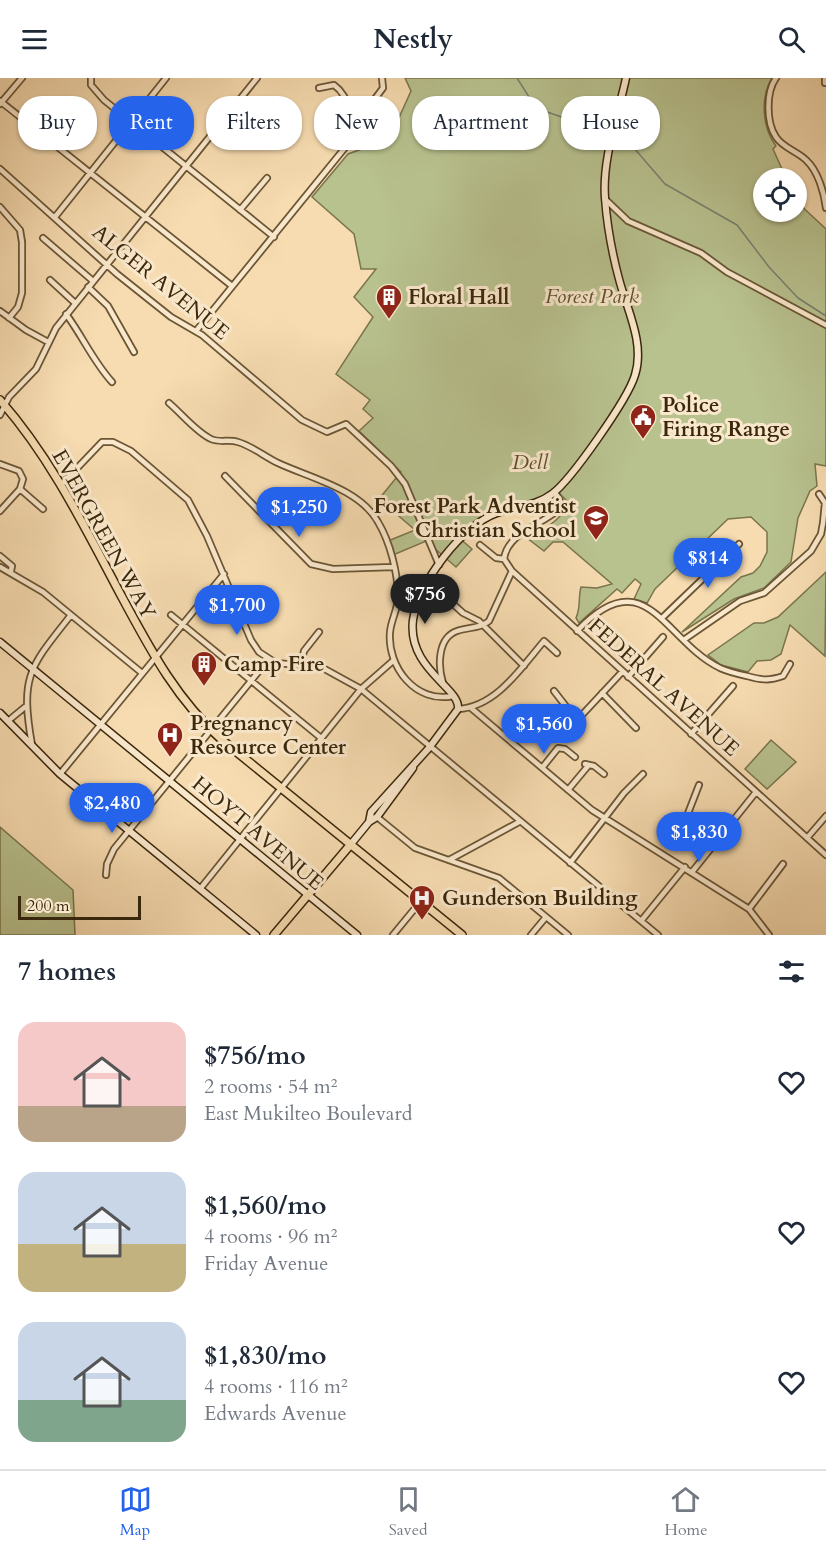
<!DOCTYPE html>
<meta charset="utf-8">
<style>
body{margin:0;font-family:Cardo,serif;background:#f6f6f7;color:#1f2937;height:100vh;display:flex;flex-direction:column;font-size:22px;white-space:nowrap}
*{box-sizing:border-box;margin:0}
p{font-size:20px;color:#747a83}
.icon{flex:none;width:33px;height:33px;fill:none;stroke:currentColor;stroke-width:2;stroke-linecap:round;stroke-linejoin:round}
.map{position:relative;height:857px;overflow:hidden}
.side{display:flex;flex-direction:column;background:#fff;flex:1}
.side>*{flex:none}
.banner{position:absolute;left:18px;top:18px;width:790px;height:54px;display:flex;gap:12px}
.buttons{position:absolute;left:753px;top:90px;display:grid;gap:12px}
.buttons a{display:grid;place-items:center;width:54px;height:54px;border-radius:50%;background:#fff;box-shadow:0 2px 4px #0004;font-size:30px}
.scale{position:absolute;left:18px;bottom:15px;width:123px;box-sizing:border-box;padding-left:6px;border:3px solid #3b280c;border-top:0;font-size:16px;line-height:21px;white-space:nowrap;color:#3b280c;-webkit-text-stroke:4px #fae8cc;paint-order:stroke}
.price{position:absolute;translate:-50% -51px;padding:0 14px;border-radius:21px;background:#2563eb;color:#fff;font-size:20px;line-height:39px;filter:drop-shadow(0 2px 3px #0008)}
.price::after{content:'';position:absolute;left:50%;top:36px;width:18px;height:14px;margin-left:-9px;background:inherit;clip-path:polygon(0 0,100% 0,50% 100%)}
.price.selected{background:#222;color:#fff}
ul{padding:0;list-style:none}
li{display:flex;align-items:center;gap:18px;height:150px;padding:0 18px}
li span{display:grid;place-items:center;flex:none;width:168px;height:120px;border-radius:18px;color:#555}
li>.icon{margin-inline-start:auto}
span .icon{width:72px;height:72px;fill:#fffc;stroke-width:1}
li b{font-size:26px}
h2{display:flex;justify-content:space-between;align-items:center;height:72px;padding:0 18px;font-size:26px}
.tag{padding:0 21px;border-radius:24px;background:#fff;box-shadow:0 2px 4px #0004;font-size:21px;line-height:54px}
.tag.selected{background:#2563eb;color:#fff}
header{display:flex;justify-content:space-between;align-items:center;height:78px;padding:0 18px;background:#fff;font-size:27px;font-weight:600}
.tabs{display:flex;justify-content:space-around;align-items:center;height:84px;border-top:2px solid #e0e1e3;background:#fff;font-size:16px;color:#747a83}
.tabs a{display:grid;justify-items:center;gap:3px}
.tabs .selected{color:#2563eb}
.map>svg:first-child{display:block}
</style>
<header><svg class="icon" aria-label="menu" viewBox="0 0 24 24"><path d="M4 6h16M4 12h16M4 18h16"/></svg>Nestly<svg class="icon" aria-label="search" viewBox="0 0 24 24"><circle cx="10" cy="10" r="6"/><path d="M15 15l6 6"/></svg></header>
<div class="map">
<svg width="826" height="857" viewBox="0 0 826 857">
<rect width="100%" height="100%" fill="#f7dcb1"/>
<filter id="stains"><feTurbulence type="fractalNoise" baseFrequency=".00333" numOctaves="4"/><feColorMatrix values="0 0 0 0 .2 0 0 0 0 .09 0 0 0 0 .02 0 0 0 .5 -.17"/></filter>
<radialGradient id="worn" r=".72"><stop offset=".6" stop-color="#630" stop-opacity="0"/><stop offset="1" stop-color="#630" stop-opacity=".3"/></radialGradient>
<!-- green -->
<path fill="#b8c28f" stroke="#7a754e" stroke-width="1.5" d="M405,0H772C760,20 762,49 776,68L773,71L786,100H764V134H796L797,124L826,151V388L815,386L817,408L810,413L798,440L791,484L764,510L734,521L682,554L741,499L753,495L760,488L767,474V454L751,439L728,441L655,511L647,525L634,521L641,506L635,501L622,515L617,511L579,545L576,540C581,529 578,520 581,509L597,510L612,506L563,464H553L544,473L527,460C542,451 564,443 567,423L554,410L534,424L493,432L458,459L472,471L456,489L426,463L393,477L388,463L415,452L379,421L401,394L359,353L373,340L363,331L370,322L336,296L373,239L354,219L376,191H361L354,156L312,119L348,76L381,64L397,44L411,13Z
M826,494L825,578L790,547L781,576L771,582L757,583L748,594L721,587L708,577L754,545H764L778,539Z
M771,662L796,684L767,711L745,691Z
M0,749L73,812L75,857H0Z"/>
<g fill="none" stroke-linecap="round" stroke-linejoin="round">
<!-- stream -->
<path stroke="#778070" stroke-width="1.5" d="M517,0L536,30L584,47
M634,70L665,106L737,147L769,189L798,220L826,238"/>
<!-- street casing -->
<g stroke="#6a5535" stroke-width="8">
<path id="street" d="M91,0V7L104,22L274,159
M776,0C766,14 766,44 776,59C783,70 797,73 806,82C818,93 824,114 826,130
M825,0V5
M0,23L232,208
M0,26L22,0
M349,31L374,22L383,10L382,0
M0,91L117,196L171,239L202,257L302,342L327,354L346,346L391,388L405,406L439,487
M606,122L628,143L701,175L727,194L826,247
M0,129L20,152L22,164V215L18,229L9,240
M240,132L267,100
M55,139L166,0
M43,160L93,203
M50,202L75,225
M88,209L108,228L134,274
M0,233L26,252L48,264
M66,236C83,259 93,283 112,304
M196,253L348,66C354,47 351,19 334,7L319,10
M169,325C182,336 196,354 211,361C220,365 229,361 238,364C252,368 265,379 278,385C310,400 360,411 378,444C390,464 398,495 398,519C398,531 391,542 390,554C387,589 416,626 453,618
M0,337L9,319L36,291L56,250L257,0
M0,386L19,393L23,401L20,411L0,433
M225,398L311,486L333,491L393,489
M61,407L102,364H113L131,373L188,422L207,458L251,562L259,574L276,585L321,589L361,611L658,857
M20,411L43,431
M480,467L496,480L504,481
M0,478L12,488L11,493
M504,481L512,493L826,777
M504,481C507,455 542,447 559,431L560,423L555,414
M0,489L43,514L142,595
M442,516L463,535L479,543L524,588
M171,537L321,660
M662,540L739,466
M577,553C646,480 664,563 720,590C729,594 738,596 747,598C761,602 769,603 783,598L790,586
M685,561L740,523L764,515L811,473L821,456L823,445L825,425L819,416
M301,586L304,573L319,554
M628,599L663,559
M443,605C438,589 437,560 457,553C467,549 480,551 489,543L512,493
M554,613L568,631L581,638L622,594
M602,615L636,650
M471,630L592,732L749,831L769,857
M458,631C496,629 521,590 544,563L557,575
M8,643L25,629
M691,656L733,608
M32,667C20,598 29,590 71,537
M585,686L594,688L604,696
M542,690L558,670L565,671L575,679
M60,696L224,496
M699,707L685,743L689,753L712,768
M568,712L588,688
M377,739L415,770L499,800L568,857
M807,760L826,738
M449,782L519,744
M570,785L624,715L643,696
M692,794L756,714
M106,797L107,786L114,771L268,582
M200,811L361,611L394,582
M749,831L783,786
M641,843L685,789
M393,857L421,823
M531,857L546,839"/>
</g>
<!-- secondary casing -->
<g stroke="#3b280c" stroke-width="9">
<path id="secondary" d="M0,564L357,857
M0,635L60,696L256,857
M369,744L371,734L429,670L458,631C461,610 407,591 413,542C418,505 462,447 497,435C516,428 536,428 552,416C571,402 628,321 635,297C645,265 627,232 619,201C612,175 607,147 605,120C602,81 618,38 626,0
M351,766L369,744L377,739L413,690"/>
</g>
<!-- primary casing -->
<g stroke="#3b280c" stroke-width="10">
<path id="primary" d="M0,322C52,381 86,452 123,521C151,573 177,622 222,662L462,857
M274,857L351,766"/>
</g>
<!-- street -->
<use href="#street" stroke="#fae8cc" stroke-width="4.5"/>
<!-- secondary -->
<use href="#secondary" stroke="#fae8cc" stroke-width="6"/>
<!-- primary -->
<use href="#primary" stroke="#f7dcb1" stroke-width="7"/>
</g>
<!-- icons -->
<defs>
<g id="building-pin" transform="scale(1.35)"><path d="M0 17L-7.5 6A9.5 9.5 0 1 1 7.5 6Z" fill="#8f2418" stroke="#fae8cc"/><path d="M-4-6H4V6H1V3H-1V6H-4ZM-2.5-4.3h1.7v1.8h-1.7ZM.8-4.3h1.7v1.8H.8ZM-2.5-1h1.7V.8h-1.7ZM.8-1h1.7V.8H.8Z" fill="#fff"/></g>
<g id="civic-pin" transform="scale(1.35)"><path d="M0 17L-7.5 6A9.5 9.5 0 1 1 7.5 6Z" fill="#8f2418" stroke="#fae8cc"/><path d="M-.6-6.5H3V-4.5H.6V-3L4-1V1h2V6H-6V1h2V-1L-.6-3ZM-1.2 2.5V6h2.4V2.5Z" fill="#fff"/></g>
<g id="school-pin" transform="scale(1.35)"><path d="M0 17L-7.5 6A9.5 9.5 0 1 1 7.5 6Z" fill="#8f2418" stroke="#fae8cc"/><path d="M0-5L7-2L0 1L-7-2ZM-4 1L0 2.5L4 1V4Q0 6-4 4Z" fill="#fff"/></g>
<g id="hospital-pin" transform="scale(1.35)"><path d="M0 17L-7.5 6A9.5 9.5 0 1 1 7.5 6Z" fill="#8f2418" stroke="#fae8cc"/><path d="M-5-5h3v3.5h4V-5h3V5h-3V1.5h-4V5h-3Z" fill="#fff"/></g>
</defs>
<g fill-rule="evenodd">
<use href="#building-pin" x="389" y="219"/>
<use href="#civic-pin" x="643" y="339"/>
<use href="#school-pin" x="596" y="440"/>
<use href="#building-pin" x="204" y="586"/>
<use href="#hospital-pin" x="170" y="657"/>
<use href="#hospital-pin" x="422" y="820"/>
</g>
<g text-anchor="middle" stroke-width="6" stroke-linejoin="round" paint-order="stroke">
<!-- street labels -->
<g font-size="21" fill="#3b280c" stroke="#fae8cc">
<text transform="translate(161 204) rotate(39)" y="7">ALGER AVENUE</text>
<text transform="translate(104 456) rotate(61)" y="7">EVERGREEN WAY</text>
<text transform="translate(664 609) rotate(42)" y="7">FEDERAL AVENUE</text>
<text transform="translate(258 755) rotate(40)" y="7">HOYT AVENUE</text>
</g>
<!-- park labels -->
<g font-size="21" font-style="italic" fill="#5a4e2d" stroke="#fae8cc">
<text x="592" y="225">Forest Park</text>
<text x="530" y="391">Dell</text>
</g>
<!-- poi labels -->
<g font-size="21" font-weight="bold" fill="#3b280c" stroke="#fae8cc" text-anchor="start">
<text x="408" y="226">Floral Hall</text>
<text x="662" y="334">Police<tspan x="662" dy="24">Firing Range</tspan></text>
<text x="576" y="435" text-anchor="end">Forest Park Adventist<tspan x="576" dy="24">Christian School</tspan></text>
<text x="224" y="593">Camp Fire</text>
<text x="190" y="652">Pregnancy<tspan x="190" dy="24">Resource Center</tspan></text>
<text x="442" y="827">Gunderson Building</text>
</g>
</g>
<rect width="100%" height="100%" filter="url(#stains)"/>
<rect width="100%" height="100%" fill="url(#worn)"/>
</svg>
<div class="buttons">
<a><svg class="icon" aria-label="locate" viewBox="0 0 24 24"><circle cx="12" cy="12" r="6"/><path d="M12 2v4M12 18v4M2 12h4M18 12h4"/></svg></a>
</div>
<div class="scale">200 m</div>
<b class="price" style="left:299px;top:460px">$1,250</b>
<b class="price" style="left:708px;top:511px">$814</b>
<b class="price selected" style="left:425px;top:547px">$756</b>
<b class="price" style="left:237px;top:558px">$1,700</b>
<b class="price" style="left:544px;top:677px">$1,560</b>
<b class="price" style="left:112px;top:756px">$2,480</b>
<b class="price" style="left:699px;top:785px">$1,830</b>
<div class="banner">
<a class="tag">Buy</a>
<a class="tag selected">Rent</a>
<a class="tag">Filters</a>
<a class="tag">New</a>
<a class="tag">Apartment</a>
<a class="tag">House</a>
</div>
</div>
<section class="side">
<h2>7 homes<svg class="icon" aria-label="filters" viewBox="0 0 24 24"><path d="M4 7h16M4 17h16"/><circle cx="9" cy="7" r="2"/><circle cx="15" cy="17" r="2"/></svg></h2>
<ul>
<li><span style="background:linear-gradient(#f6c9c9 70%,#b9a48a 0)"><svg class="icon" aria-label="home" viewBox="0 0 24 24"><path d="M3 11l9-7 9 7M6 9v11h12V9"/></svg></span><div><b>$756/mo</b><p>2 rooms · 54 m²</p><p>East Mukilteo Boulevard</p></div><svg class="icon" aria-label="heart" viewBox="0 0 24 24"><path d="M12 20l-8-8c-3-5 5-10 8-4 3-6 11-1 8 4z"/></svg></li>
<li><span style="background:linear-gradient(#c9d6e8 60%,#c2b280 0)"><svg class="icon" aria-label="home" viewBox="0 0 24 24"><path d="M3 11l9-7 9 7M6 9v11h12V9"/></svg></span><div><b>$1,560/mo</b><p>4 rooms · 96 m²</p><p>Friday Avenue</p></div><svg class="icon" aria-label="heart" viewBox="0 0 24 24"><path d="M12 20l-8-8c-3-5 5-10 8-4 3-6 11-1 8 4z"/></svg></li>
<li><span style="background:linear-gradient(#c9d6e8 65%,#7fa58c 0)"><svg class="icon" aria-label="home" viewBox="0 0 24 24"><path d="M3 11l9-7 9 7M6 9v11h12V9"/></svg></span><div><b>$1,830/mo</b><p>4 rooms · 116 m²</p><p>Edwards Avenue</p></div><svg class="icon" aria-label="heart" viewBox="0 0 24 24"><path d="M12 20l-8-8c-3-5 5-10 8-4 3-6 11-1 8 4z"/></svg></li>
</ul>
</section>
<nav class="tabs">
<a class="selected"><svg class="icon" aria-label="map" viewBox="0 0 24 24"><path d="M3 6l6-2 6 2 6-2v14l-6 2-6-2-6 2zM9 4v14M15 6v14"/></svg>Map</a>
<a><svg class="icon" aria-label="saved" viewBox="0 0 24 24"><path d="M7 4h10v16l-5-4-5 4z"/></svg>Saved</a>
<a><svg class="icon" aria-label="home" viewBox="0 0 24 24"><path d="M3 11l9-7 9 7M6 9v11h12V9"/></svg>Home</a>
</nav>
